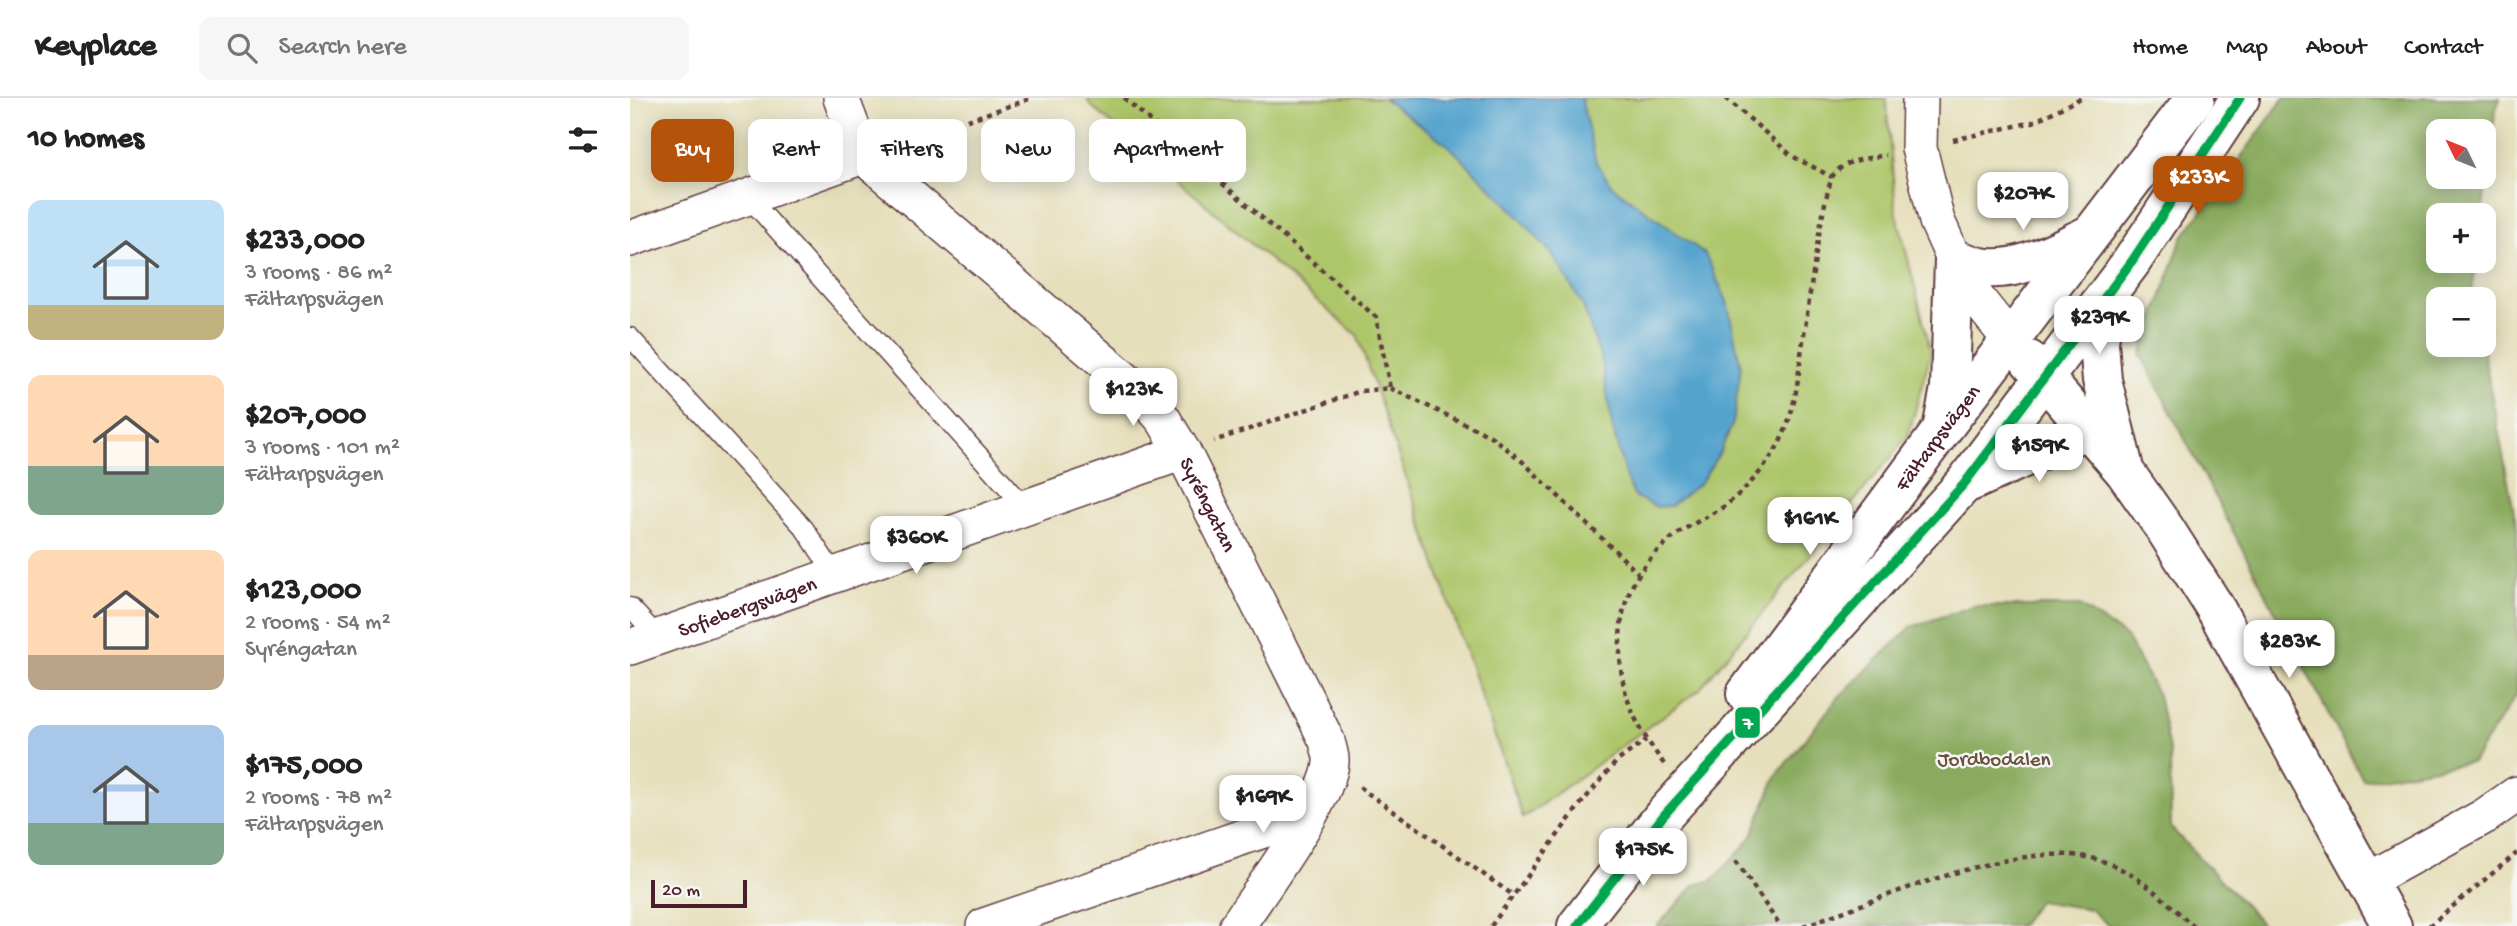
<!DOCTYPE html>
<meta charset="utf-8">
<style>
body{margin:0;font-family:"Gochi Hand",sans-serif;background:#f6f6f6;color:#222;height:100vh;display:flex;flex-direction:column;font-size:26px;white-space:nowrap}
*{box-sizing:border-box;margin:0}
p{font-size:23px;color:#767676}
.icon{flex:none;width:38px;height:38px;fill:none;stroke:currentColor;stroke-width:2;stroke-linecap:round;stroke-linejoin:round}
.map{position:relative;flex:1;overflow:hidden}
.panel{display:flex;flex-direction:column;background:#fff;width:630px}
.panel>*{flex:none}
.top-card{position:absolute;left:21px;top:21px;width:665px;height:63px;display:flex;gap:14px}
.needle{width:46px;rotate:313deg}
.tools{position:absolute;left:1796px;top:21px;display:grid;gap:14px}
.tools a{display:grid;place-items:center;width:70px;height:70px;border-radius:14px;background:#fff;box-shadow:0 4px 18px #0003;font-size:35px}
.scale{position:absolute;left:21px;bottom:18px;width:96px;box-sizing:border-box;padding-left:7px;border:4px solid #4a1f2b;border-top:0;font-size:19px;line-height:24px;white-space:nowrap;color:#4a1f2b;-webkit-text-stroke:5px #f6f6f2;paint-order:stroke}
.price{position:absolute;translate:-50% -60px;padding:0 16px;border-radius:14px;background:#fff;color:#222;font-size:23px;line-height:46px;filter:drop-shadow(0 2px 4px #0008)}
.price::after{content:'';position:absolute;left:50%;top:42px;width:21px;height:16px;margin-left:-10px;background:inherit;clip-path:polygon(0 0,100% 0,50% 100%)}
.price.selected{background:#b45309;color:#fff}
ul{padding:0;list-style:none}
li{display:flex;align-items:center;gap:21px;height:175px;padding:0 28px}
li span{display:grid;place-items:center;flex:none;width:196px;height:140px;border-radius:14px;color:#555}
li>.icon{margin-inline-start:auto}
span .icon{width:84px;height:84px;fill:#fffc;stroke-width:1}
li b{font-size:30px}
h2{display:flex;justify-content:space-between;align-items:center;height:84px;padding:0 28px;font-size:30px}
.chip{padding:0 24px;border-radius:14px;background:#fff;box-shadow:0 4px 18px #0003;font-size:24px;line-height:63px}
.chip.selected{background:#b45309;color:#fff}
header{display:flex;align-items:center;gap:42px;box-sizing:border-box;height:98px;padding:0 35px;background:#fff;border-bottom:2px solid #e0e0e0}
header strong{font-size:33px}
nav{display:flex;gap:38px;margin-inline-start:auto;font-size:24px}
.search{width:490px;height:63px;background:#f6f6f6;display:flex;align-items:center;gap:18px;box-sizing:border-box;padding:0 24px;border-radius:14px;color:#767676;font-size:26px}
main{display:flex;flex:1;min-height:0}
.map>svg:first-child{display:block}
</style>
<header>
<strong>Keyplace</strong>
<div class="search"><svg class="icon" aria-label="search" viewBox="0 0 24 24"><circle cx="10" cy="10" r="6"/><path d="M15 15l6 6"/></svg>Search here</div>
<nav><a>Home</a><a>Map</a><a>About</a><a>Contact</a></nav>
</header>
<main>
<section class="panel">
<h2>10 homes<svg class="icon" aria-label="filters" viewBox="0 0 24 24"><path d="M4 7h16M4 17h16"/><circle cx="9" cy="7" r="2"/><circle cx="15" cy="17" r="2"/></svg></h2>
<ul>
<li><span style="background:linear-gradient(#bfe0f5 75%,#c2b280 0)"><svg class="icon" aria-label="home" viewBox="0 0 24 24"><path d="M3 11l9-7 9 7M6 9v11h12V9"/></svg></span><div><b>$233,000</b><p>3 rooms · 86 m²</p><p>Fältarpsvägen</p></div></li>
<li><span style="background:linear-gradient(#ffd9b3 65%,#7fa58c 0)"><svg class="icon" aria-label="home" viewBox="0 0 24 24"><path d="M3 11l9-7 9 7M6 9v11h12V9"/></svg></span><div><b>$207,000</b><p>3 rooms · 101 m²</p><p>Fältarpsvägen</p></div></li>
<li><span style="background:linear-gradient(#ffd9b3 75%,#b9a48a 0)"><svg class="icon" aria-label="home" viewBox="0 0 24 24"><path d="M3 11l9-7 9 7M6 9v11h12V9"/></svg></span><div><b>$123,000</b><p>2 rooms · 54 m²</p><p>Syréngatan</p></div></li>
<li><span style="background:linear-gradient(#a9c7e8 70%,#7fa58c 0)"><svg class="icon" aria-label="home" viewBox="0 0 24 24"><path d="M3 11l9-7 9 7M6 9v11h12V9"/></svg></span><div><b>$175,000</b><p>2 rooms · 78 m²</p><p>Fältarpsvägen</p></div></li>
</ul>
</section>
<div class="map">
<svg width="1887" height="828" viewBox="0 0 1887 828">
<rect width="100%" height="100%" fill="#f6f6f2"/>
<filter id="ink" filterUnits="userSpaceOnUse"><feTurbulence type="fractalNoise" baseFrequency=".0143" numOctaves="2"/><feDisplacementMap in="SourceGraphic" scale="14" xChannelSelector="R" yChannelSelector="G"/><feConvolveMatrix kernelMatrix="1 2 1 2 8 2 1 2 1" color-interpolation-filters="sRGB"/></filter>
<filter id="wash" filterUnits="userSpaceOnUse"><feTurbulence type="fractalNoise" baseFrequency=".00686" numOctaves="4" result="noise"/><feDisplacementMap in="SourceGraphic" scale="28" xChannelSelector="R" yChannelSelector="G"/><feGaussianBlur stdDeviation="1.57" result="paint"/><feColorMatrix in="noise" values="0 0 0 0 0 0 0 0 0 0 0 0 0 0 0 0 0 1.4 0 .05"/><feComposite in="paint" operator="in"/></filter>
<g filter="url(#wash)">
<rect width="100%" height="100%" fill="#e6dfbb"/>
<!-- green -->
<path fill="#adc66b" stroke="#7c724b" stroke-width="2" d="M457,0H1256L1266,113L1301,254L1278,338L1069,592L893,720L727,237L460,7Z"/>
<!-- forest -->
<path fill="#8aab5f" stroke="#6a6545" stroke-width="2" fill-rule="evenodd" d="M1654,0H1870L1865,15L1852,117H1808V163H1846L1842,194L1843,201H1808V247H1852L1887,430V596L1842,664L1733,682L1511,257L1552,140ZM1808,33H1853V79H1808Z
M1343,508H1450L1496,539L1528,597L1540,657L1541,730L1626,819L1632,828H1479L1460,811L1408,803L1390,828H1027L1065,787L1083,782L1121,740L1146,678L1208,600L1281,529Z"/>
<!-- water -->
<path fill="#53a3cd" stroke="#4e617c" stroke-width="2" d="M753,0H951L966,64L982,88L1075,156L1097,203L1111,269L1103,325L1090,354L1071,384L1041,408L1027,409L1005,399L996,381L982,328L972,264L953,208L923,157L877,106L819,48Z"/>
</g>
<g filter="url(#ink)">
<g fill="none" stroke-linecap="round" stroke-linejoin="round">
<!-- lane casing -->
<g stroke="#613c41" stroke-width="21">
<path id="lane" d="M118,99L395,409
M0,239L174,430L205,477
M0,509L28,539"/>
</g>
<!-- street casing -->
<g stroke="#613c41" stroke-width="38">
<g id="street">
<path id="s1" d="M211,0L233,58L506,291L533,321L553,354L697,643C698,649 702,658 701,664C700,699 629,795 607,828"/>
<path d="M1290,0L1289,50L1307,123L1324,161L1341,193L1381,243"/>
<path d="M0,141L233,58"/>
<path id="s2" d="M0,549L553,354"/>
<path d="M1737,783L1855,718L1887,696"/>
<path d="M354,828L680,716"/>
</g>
</g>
<!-- secondary casing -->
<g stroke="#613c41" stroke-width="42">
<g id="secondary">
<path d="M1474,201L1469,245L1472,282L1493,366"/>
<path d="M1399,262L1495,374L1535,431L1584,508L1762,828"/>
<path d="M1313,327L1320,290L1324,161C1332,163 1341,167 1350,169C1387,176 1425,153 1457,138"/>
<path d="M1340,384L1458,331"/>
<path id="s3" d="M1116,596L1311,333L1565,0"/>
<path d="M947,828L1034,717L1334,386L1502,163L1610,0"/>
</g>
</g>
<!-- path -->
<path stroke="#613c41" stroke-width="4.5" stroke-dasharray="5 5" stroke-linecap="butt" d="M494,0L746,219L760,290L731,293L584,343
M1096,0L1162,58L1202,79
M1323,42L1403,24L1451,0
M271,45L402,0
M760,290L862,339L893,364L1008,475
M1034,666C1006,628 990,598 990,550C989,499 1009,464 1050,434C1065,424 1082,417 1096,407C1120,388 1143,362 1155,333C1165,308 1168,283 1171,256C1178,213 1183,169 1191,125C1194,110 1197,94 1202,79C1214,61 1236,61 1256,57
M729,689L883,797
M1106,763L1150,828
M861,828L949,708L986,664L1016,642
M1173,828C1250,802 1395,736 1472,763C1508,775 1536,803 1563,828
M1799,828L1887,755"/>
<!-- lane -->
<use href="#lane" stroke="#fff" stroke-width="18"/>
<!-- street -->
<use href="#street" stroke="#fff" stroke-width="35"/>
<!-- secondary -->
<use href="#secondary" stroke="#fff" stroke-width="38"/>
<!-- bus-1 casing -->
<g stroke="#f6f6f2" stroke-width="14">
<path id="bus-1" d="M947,828L1034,717L1334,386L1502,163L1610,0"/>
</g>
<!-- bus-1 -->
<use href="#bus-1" stroke="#00a650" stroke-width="9"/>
</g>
</g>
<g text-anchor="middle" stroke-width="5" stroke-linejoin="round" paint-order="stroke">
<!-- street labels -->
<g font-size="21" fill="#4a1f2b" stroke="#f6f6f2">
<text dy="7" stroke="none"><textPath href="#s3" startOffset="320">Fältarpsvägen</textPath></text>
<text dy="7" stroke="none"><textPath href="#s1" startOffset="558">Syréngatan</textPath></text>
<text dy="7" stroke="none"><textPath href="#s2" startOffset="124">Sofiebergsvägen</textPath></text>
</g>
<!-- park labels -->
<g font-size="21" fill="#68513e" stroke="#f6f6f2">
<text x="1364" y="667">Jordbodalen</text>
</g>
</g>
<rect stroke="#f6f6f2" stroke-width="2.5" x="1104" y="608" width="27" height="33" rx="7" fill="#00a650"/>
<g font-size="19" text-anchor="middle" font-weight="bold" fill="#fff">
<text x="1118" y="631">7</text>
</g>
</svg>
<div class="tools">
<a><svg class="needle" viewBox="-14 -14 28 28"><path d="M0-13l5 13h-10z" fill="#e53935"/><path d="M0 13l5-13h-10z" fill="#767676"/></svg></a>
<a>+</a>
<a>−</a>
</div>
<div class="scale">20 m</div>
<b class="price selected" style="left:1568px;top:118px">$233K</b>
<b class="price" style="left:1393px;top:134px">$207K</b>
<b class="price" style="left:1469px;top:258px">$239K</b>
<b class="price" style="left:503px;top:330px">$123K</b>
<b class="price" style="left:1409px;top:386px">$159K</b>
<b class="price" style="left:1180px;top:459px">$161K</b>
<b class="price" style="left:286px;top:478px">$360K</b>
<b class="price" style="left:1659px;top:582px">$283K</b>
<b class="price" style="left:633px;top:737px">$169K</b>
<b class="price" style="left:1013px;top:790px">$175K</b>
<div class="top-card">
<a class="chip selected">Buy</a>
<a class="chip">Rent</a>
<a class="chip">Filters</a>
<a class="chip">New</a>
<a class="chip">Apartment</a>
</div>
</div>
</main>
